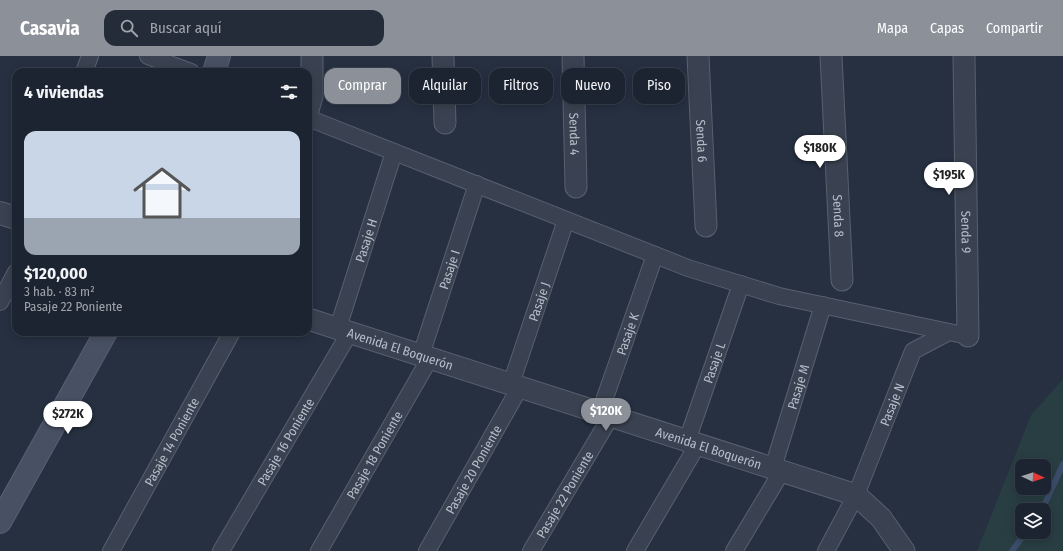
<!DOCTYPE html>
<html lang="es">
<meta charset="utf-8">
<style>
body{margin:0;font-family:"Fira Sans Condensed",sans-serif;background:#252c39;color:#f1f3f6;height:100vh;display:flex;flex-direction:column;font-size:15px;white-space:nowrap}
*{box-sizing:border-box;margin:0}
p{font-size:13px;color:#a0a4ab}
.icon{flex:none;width:22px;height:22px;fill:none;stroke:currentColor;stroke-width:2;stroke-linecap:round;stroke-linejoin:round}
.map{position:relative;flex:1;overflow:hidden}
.details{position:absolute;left:12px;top:12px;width:300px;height:268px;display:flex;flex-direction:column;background:#1c2431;border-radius:12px;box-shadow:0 2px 10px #0003,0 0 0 1px #3a414d}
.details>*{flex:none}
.banner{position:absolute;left:324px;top:12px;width:380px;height:36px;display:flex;gap:8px}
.needle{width:26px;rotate:93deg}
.controls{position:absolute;left:1015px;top:403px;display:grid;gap:8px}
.controls a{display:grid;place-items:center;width:36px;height:36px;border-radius:8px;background:#1c2431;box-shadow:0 2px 10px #0003,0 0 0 1px #3a414d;font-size:20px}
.price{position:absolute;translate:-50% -34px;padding:0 9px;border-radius:14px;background:#fff;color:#222;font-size:13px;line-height:26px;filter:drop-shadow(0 1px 2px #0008)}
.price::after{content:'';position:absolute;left:50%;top:24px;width:12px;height:9px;margin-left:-6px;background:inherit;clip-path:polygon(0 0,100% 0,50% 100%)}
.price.active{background:#8c9099;color:#fff}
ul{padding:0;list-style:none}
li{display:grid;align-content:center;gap:8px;height:212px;padding:0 12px}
li span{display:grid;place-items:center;height:124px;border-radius:12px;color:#555}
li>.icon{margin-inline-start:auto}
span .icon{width:72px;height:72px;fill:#fffc;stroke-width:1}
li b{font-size:17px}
h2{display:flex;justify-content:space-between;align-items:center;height:48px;padding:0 12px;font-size:17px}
.chip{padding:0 14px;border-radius:12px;background:#1c2431;box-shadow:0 2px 10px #0003,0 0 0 1px #3a414d;font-size:14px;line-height:36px}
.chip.active{background:#8c9099;color:#fff}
header{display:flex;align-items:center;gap:24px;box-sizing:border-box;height:56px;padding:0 20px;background:#8c9099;color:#fff}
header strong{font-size:19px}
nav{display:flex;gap:22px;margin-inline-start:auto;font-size:14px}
.search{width:280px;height:36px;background:#252c39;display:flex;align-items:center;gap:10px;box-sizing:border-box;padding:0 14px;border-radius:12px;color:#a0a4ab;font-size:15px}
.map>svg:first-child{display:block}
</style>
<header>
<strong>Casavia</strong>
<div class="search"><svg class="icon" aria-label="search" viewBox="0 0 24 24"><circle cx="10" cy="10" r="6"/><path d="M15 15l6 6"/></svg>Buscar aquí</div>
<nav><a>Mapa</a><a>Capas</a><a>Compartir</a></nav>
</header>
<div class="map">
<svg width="1063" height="495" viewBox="0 0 1063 495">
<rect width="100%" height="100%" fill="#263041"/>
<!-- green -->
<path fill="#283e42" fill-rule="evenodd" d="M1063,323V495H977L1031,359ZM1022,410H1044V432H1022ZM1022,454H1044V476H1022Z"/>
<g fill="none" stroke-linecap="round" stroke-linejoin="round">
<!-- stream -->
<path stroke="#3b4d6a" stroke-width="6" d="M1042,454L1063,408
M1012,495L1026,476"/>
<!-- pedestrian casing -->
<g stroke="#58606e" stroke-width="18">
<g id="pedestrian">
<path d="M148,0L191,16"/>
<path d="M84,16L90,0"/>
<path d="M308,62L688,212L779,240L968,280"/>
<path d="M0,246L16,216"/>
<path id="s1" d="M338,272L394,96"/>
<path id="s2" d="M421,299L477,128"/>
<path id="s3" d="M511,328L566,164"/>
<path id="s4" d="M600,356L655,199"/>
<path id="s5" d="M687,385L741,228"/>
<path id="s6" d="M773,412L823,249"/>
<path id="s7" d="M111,495L232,276"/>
<path id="s8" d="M221,495L350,276"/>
<path id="s9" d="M319,495L430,302"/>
<path id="s10" d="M427,495L520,331"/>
<path id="s11" d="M531,495L611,360"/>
<path d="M635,495L698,388"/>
<path d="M734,495L782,415"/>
<path id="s12" d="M826,495L856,439L913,295L949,276"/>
</g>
</g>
<!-- minor casing -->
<g stroke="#58606e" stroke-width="23">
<g id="minor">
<path d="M443,0L445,67"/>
<path id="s13" d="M573,0L576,131"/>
<path id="s14" d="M698,0L706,170"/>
<path id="s15" d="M831,0L842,224"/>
<path id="s16" d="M964,0L968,280"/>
<path d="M308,54L312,40V0"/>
<path id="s17" d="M308,263L856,439L881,462L904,495"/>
</g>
</g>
<!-- tertiary casing -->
<g stroke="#58606e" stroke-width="24">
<path id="tertiary" d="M0,157L16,162"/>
</g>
<!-- secondary casing -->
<g stroke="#58606e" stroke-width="24">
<path id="secondary" d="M214,16L219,0
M0,466L106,276"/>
</g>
<!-- pedestrian -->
<use href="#pedestrian" stroke="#3a4251" stroke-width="16"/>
<!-- minor -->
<use href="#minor" stroke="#3a4251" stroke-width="21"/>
<!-- tertiary -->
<use href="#tertiary" stroke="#3a4251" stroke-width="22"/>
<!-- secondary -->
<use href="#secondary" stroke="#485164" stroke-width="22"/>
</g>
<g text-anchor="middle" stroke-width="4" stroke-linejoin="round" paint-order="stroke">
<!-- street labels -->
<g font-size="13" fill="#b7becb" stroke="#1f2736">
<text dy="5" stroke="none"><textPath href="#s13" startOffset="78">Senda 4</textPath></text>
<text dy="5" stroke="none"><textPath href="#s14" startOffset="85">Senda 6</textPath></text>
<text dy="5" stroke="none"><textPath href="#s15" startOffset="160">Senda 8</textPath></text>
<text dy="5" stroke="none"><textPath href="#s16" startOffset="176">Senda 9</textPath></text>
<text dy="5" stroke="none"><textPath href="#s1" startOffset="92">Pasaje H</textPath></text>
<text dy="5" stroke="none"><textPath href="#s2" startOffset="90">Pasaje I</textPath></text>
<text dy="5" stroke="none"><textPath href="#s3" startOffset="87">Pasaje J</textPath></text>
<text dy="5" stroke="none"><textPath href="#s4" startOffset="83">Pasaje K</textPath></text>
<text dy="5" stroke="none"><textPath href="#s17" startOffset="97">Avenida El Boquerón</textPath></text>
<text dy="5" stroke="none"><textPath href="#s5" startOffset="83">Pasaje L</textPath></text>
<text dy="5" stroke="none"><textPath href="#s6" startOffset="85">Pasaje M</textPath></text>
<text dy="5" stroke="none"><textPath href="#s12" startOffset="161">Pasaje N</textPath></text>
<text dy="5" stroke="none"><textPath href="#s7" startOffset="125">Pasaje 14 Poniente</textPath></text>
<text dy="5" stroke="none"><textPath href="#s8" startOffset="127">Pasaje 16 Poniente</textPath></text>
<text dy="5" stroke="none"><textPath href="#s17" startOffset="421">Avenida El Boquerón</textPath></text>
<text dy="5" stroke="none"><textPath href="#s9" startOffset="111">Pasaje 18 Poniente</textPath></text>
<text dy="5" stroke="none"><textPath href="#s10" startOffset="94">Pasaje 20 Poniente</textPath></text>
<text dy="5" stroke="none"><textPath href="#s11" startOffset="66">Pasaje 22 Poniente</textPath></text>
</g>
</g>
</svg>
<div class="controls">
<a><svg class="needle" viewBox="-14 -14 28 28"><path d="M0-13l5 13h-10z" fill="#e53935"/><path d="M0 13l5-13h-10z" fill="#a0a4ab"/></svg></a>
<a><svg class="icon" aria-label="layers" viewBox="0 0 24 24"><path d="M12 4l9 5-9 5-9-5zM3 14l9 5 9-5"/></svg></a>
</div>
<b class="price" style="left:820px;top:113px">$180K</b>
<b class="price" style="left:949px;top:140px">$195K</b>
<b class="price active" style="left:606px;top:376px">$120K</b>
<b class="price" style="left:68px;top:379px">$272K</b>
<div class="banner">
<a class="chip active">Comprar</a>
<a class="chip">Alquilar</a>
<a class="chip">Filtros</a>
<a class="chip">Nuevo</a>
<a class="chip">Piso</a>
</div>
<section class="details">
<h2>4 viviendas<svg class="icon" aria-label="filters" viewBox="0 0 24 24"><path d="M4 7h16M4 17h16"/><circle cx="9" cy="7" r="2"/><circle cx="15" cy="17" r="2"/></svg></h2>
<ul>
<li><span style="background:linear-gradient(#c9d6e8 70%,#9aa5b1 0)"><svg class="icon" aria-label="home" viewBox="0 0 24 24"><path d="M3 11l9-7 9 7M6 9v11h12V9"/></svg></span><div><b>$120,000</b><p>3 hab. · 83 m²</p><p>Pasaje 22 Poniente</p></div></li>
</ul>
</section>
</div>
